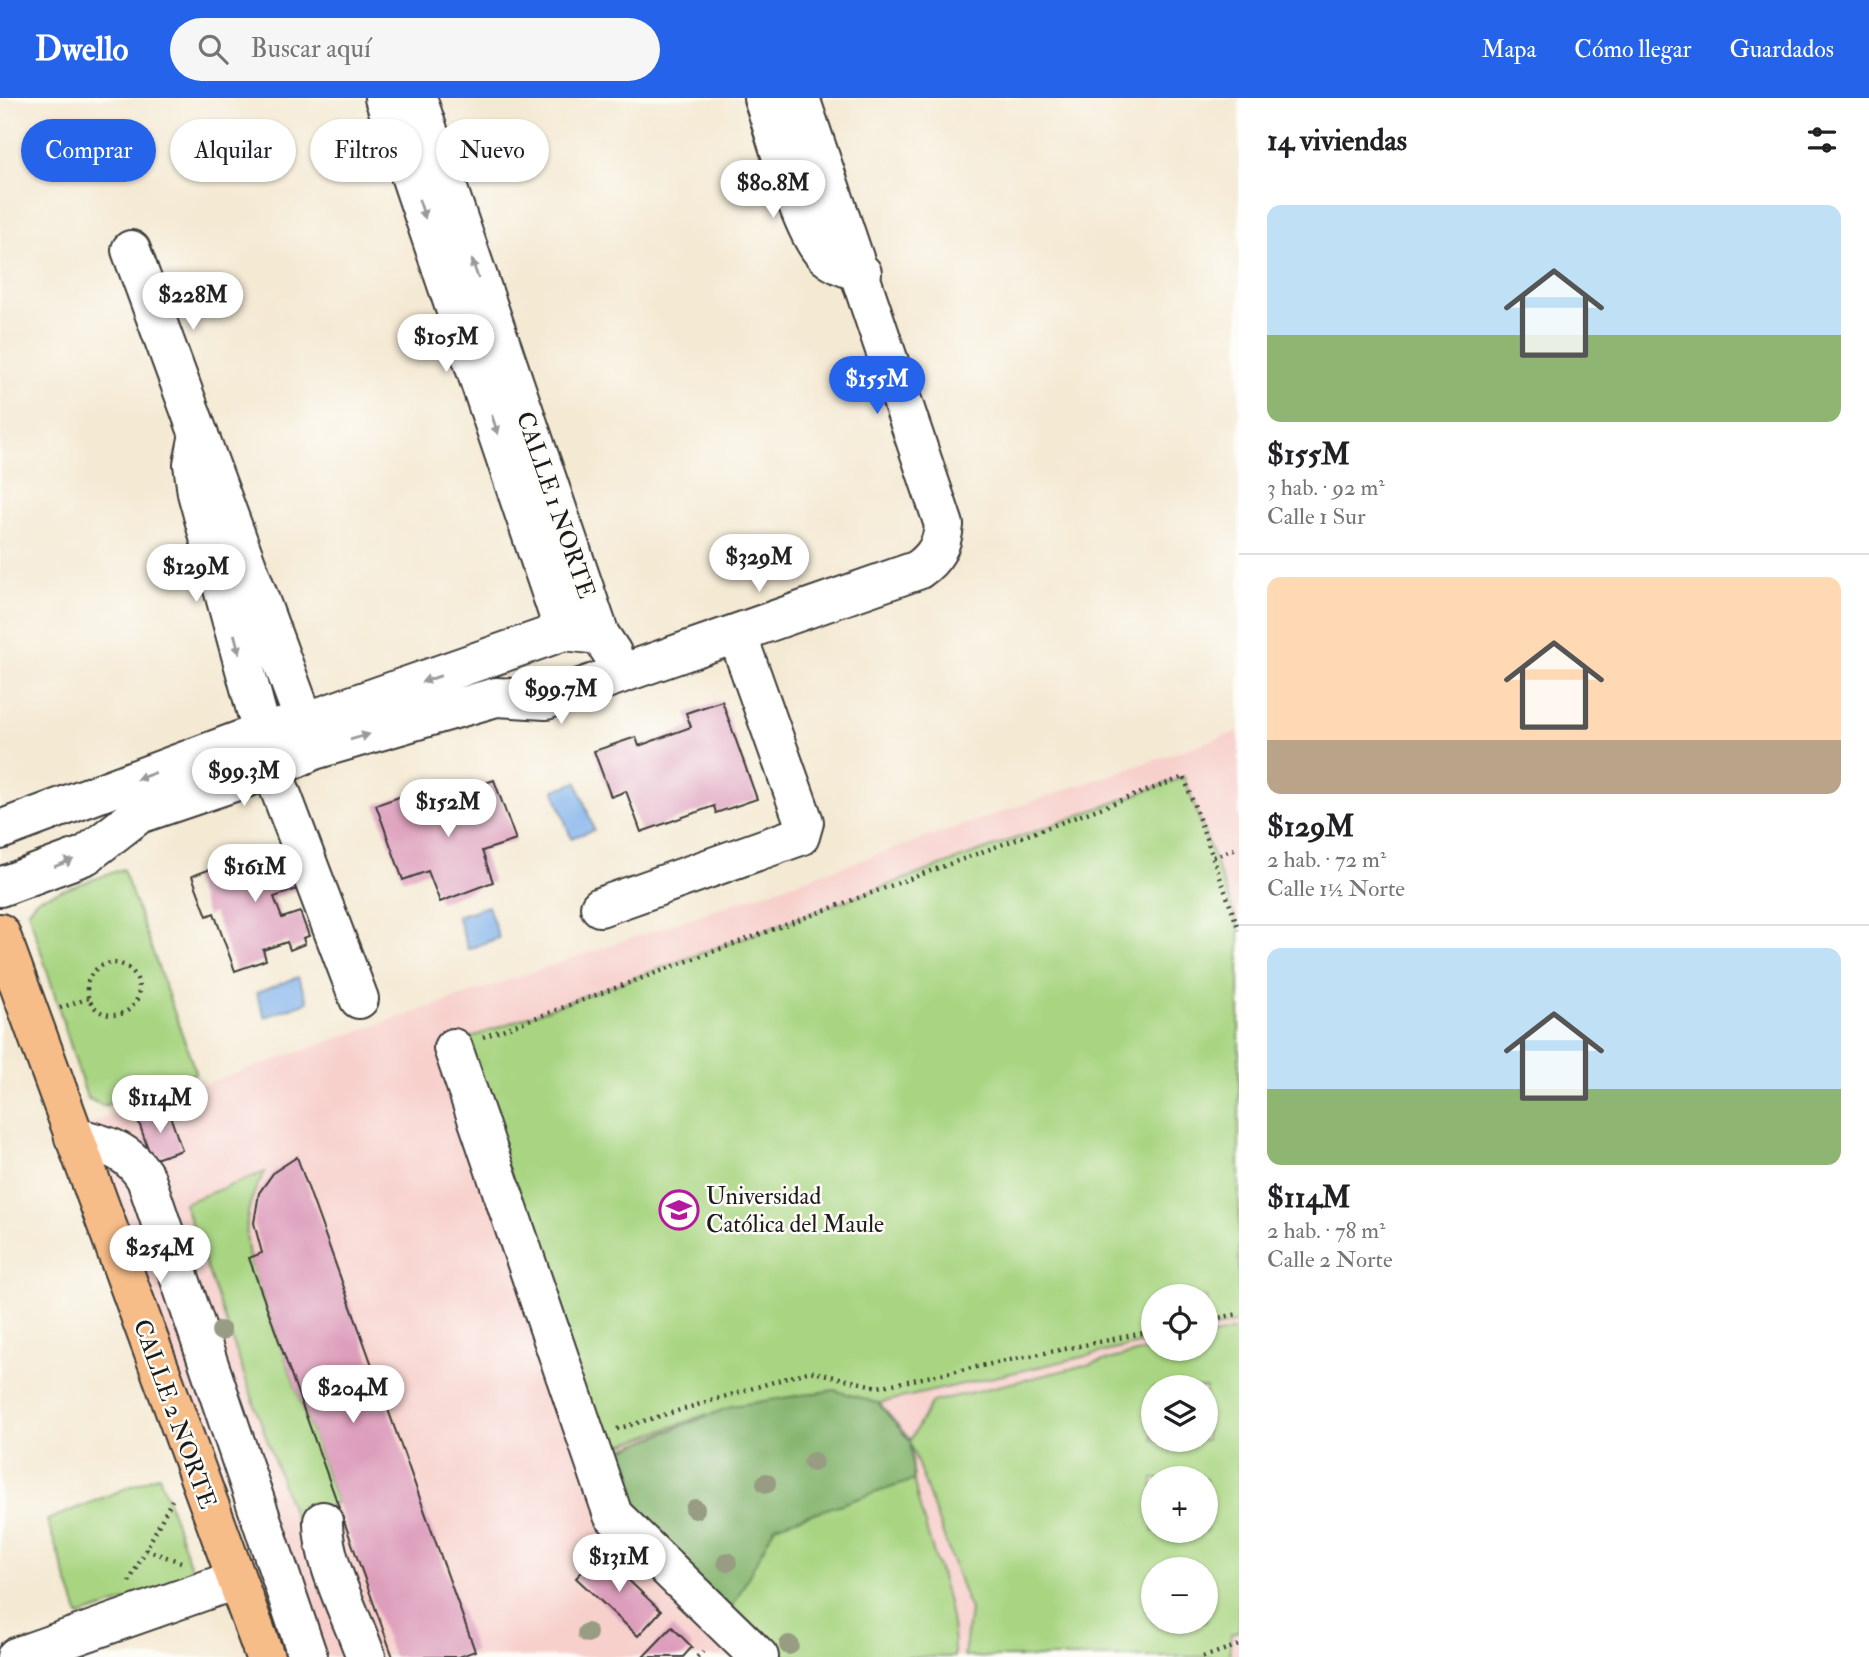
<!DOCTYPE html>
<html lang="es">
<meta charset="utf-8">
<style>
body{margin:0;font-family:"IM FELL Double Pica",serif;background:#f6f6f6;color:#202124;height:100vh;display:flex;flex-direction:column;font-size:26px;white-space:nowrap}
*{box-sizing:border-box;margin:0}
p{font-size:23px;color:#757577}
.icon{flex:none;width:38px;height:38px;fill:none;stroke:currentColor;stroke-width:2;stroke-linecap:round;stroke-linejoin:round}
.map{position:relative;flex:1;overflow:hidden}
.drawer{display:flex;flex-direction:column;background:#fff;width:630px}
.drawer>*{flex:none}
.guide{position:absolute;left:21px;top:21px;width:665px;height:63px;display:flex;gap:14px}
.buttons{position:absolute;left:1141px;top:1186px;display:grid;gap:14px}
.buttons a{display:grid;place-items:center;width:77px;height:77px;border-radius:50%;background:#fff;box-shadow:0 2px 5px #0004;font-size:35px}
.price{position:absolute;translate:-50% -60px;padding:0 16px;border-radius:24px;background:#fff;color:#222;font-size:23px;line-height:46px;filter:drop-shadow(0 2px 4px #0008)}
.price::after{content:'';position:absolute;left:50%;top:42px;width:21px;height:16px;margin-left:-10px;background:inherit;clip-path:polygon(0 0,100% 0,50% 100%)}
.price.selected{background:#2563eb;color:#fff}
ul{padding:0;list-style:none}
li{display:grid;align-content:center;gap:14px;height:371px;padding:0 28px}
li+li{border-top:2px solid #e0e0e0}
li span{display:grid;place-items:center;height:217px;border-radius:14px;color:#555}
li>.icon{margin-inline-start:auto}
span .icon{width:126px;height:126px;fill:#fffc;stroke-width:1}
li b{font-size:30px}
h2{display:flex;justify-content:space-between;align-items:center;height:84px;padding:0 28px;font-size:30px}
.pill{padding:0 24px;border-radius:32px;background:#fff;box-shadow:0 2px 5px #0004;font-size:24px;line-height:63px}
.pill.selected{background:#2563eb;color:#fff}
header{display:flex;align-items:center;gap:42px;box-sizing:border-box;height:98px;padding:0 35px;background:#2563eb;color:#fff}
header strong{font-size:33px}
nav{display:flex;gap:38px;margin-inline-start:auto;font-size:24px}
.search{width:490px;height:63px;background:#f6f6f6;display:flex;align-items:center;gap:18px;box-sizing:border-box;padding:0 24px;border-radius:38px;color:#757577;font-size:26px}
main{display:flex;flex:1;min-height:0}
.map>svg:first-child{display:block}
</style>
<header>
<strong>Dwello</strong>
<div class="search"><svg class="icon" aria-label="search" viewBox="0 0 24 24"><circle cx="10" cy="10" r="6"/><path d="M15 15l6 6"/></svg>Buscar aquí</div>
<nav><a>Mapa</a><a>Cómo llegar</a><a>Guardados</a></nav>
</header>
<main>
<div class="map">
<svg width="1239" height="1559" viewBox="0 0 1239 1559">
<rect width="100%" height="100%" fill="#fdfcf7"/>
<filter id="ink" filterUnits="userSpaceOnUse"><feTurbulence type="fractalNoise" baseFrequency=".0143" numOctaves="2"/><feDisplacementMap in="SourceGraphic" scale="14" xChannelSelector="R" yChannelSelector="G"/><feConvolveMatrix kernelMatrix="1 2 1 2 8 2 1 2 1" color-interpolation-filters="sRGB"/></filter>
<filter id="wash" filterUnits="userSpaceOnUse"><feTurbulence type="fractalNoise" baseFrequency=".00686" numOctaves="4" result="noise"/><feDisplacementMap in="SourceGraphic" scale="28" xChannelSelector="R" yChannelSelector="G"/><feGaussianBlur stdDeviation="1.57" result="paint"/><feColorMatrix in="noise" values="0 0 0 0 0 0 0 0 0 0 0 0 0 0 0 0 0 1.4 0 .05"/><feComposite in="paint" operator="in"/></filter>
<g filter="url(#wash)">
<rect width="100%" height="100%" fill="#f4e9d3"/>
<!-- built -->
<path fill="#f7d0cc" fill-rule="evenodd" d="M1239,633V1559H283L87,1026ZM1153,1199H1206V1251H1153ZM1153,1290H1206V1342H1153ZM1153,1381H1206V1433H1153ZM1153,1472H1206V1524H1153Z"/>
<!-- green -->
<path fill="#a9d582" stroke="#62784f" stroke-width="2" fill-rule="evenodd" d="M1184,679L1239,829V1224L1206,1232V1199H1153V1243L879,1305L910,1342L932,1304L1153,1251H1206V1239L1239,1231V1533L1231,1536L1229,1559H964L970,1512L911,1347C910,1419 956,1486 954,1559H753L610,1420L447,948ZM1153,1290H1206V1342H1153ZM707,1317L624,1351L597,1356L707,1316ZM1153,1381H1206V1433H1153ZM1153,1472H1206V1524H1153Z
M123,771L196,975L103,1008L87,1000L28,812L37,801Z
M265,1074C247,1102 243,1127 249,1160L337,1404C322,1412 308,1428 303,1444L184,1105Z
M159,1377L195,1481L79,1518L47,1422Z"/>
<!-- forest -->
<path fill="#86b670" stroke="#516946" stroke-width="2" d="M834,1292L878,1305L910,1343L914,1382L775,1428L722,1529L589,1358L624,1351L732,1308Z"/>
<!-- water -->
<path fill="#7db0ea" stroke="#4c6683" stroke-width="2" d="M577,684L594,732L571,740L554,692Z
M488,808L499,840L468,851L457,818Z
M298,879L308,904L265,919L256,895Z"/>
<g id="blocks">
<!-- building -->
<path fill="#dd9ebc" d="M722,603L757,701L716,715L714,708L641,734L626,693L611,699L594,653L636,639L639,648L691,629L686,615Z
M494,682L516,742L482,753L493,784L440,804L428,773L403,782L376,707L416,693L425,720L469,704L465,692Z
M293,744L314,785L274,799L282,820L300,814L309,838L303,840L305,846L290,852L287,844L263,852L266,862L235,873L214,815L207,818L192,778L224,766L227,773L281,754L280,749Z
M168,1012L182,1052L152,1062L138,1022Z
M297,1059L475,1553L459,1559H393L249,1160L262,1155L254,1125L259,1095L274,1074Z
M600,1455L661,1513L638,1538L576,1480Z
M672,1529L692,1549L683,1559H643Z"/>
</g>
</g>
<g filter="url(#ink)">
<use href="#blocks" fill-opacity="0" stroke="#3c3b37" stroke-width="2"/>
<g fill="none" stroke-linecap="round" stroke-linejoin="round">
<!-- minor casing -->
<g stroke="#3c3b37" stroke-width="42">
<path id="minor" d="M384,0L564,533
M417,0L600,537L612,555
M763,0C776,37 800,131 824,156C834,166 848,170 862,175
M131,152L313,647
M199,336L193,366L197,395L272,671L359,901
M0,732L260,635L305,624L564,533L600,537
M0,789L86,757L139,716L272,671L314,652L496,599L546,602L918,472C935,460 942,448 944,427L800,0
M600,809L800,738L804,724L737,536
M453,950L613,1417L759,1559
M74,1039C105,1047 129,1051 146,1081L308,1559
M323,1423C322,1464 352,1518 366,1559
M16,1559L235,1482"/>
</g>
<!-- major casing -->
<g stroke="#3c3b37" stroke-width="42">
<path id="major" d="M0,835L265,1559"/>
</g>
<!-- path -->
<path stroke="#3c3b37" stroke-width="4.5" stroke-dasharray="2 5" stroke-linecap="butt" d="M1213,759L1239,749
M87 891a26 26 0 1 1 52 0a26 26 0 1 1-52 0Z
M60,910L89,900
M483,939L1184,679L1239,832
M1206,1222L1239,1216
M617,1331L810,1273L878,1289L1153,1233
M146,1452L184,1465
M129,1484L172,1402
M697,1559L707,1550
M1203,1559L1239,1547"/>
<!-- minor -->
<use href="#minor" stroke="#fff" stroke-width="38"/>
<!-- major -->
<use href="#major" stroke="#f7bd88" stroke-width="38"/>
</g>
<!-- trees -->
<g fill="#989c82">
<circle cx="195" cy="1162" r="10"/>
<circle cx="221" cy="1233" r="10"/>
<circle cx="813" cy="1364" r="10"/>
<circle cx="766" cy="1385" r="10"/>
<circle cx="695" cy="1411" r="10"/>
<circle cx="727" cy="1464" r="10"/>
<circle cx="587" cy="1535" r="10"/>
<circle cx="789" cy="1547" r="10"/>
</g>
<!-- one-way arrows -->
<defs><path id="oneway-solid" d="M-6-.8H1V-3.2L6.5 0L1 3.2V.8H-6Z" transform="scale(1.75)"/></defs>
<g fill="#999">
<use href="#oneway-solid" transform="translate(422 111) rotate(71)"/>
<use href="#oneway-solid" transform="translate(475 171) rotate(-109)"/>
<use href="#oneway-solid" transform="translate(495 327) rotate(71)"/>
<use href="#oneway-solid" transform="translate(237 546) rotate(75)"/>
<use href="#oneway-solid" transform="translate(431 581) rotate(161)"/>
<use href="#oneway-solid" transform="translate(360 639) rotate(-16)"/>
<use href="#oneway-solid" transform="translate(146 678) rotate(160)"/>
<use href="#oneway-solid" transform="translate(64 765) rotate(-21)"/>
</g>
</g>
<!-- icons -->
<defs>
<g id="university-ring" transform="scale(2.0125)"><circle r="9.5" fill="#fdfcf7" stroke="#b5179e" stroke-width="1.5"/><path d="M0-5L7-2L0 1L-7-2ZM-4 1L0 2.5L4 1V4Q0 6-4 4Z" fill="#b5179e"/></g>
</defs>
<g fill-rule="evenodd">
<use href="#university-ring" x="679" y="1112"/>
</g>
<g text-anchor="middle" stroke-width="5" stroke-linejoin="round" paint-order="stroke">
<!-- street labels -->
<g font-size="24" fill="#1c1c1c" stroke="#fdfcf7">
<text transform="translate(556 407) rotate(71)" y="8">CALLE 1 NORTE</text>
<text transform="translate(175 1316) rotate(70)" y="8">CALLE 2 NORTE</text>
</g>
<!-- poi labels -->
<g font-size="24" fill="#1c1c1c" stroke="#fdfcf7" text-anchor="start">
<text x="706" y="1106">Universidad<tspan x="706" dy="28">Católica del Maule</tspan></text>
</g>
</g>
</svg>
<div class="buttons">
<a><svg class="icon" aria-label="locate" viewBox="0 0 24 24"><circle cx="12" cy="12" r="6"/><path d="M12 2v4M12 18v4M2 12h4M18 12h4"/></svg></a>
<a><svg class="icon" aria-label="layers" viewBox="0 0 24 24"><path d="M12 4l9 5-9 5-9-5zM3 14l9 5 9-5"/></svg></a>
<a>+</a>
<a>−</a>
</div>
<b class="price" style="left:773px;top:122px">$80.8M</b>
<b class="price" style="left:193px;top:234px">$228M</b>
<b class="price" style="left:446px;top:276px">$105M</b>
<b class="price selected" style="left:877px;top:318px">$155M</b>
<b class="price" style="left:759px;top:496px">$329M</b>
<b class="price" style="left:196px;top:506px">$129M</b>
<b class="price" style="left:561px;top:628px">$99.7M</b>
<b class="price" style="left:244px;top:710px">$99.3M</b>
<b class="price" style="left:448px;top:741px">$152M</b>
<b class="price" style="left:255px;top:806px">$161M</b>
<b class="price" style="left:160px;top:1037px">$114M</b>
<b class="price" style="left:160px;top:1187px">$254M</b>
<b class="price" style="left:353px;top:1327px">$204M</b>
<b class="price" style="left:619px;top:1496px">$131M</b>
<div class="guide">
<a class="pill selected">Comprar</a>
<a class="pill">Alquilar</a>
<a class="pill">Filtros</a>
<a class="pill">Nuevo</a>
</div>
</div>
<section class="drawer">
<h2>14 viviendas<svg class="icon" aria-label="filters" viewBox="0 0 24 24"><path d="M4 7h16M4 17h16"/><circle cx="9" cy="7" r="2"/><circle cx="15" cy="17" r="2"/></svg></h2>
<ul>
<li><span style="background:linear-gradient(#bfe0f5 60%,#8fb573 0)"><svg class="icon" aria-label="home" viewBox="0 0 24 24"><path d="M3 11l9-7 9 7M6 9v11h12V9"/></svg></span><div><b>$155M</b><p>3 hab. · 92 m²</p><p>Calle 1 Sur</p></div></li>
<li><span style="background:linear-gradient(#ffd9b3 75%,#b9a48a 0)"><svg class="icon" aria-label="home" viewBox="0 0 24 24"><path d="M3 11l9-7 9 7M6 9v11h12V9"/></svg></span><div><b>$129M</b><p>2 hab. · 72 m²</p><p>Calle 1½ Norte</p></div></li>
<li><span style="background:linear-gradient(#bfe0f5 65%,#8fb573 0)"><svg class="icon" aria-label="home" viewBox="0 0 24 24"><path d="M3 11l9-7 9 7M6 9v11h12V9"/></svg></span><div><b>$114M</b><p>2 hab. · 78 m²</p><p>Calle 2 Norte</p></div></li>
</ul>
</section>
</main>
